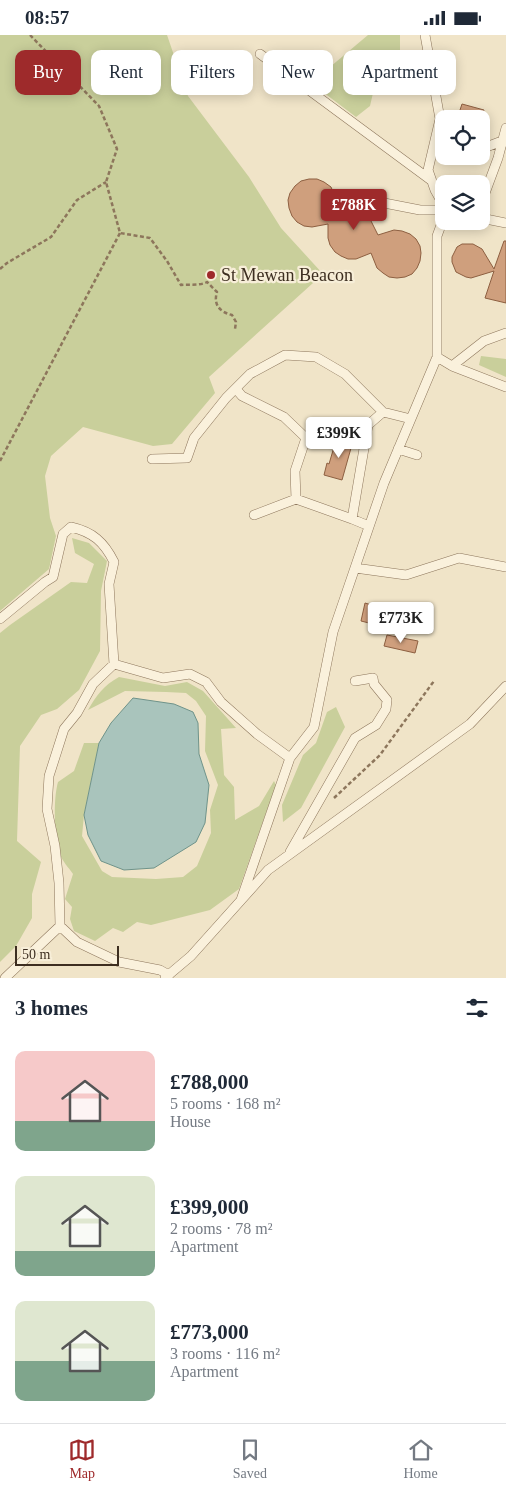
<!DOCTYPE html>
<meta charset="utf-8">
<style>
body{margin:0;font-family:Georgia,serif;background:#f2f2f3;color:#1f2937;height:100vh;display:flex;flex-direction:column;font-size:19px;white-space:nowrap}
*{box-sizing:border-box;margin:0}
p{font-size:16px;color:#747a83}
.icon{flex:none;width:28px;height:28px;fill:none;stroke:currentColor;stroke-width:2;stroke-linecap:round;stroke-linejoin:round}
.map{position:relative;height:943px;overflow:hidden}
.panel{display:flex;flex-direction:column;background:#fff;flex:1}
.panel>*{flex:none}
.top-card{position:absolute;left:15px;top:15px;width:476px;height:45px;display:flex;gap:10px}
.buttons{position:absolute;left:435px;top:75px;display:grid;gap:10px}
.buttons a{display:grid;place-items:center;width:55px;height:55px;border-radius:10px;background:#fff;box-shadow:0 2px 12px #0003;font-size:25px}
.scale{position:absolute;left:15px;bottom:12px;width:104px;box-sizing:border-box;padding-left:5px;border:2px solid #3d2e20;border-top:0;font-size:14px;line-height:18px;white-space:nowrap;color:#3d2e20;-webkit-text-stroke:4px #f7eed8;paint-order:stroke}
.price{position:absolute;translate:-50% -42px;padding:0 11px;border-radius:5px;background:#fff;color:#222;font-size:16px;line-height:32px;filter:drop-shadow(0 1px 2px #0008)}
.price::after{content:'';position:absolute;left:50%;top:30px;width:15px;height:11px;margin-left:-8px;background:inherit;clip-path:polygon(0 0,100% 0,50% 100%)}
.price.current{background:#9e2a2b;color:#fff}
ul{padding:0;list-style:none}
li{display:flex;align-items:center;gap:15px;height:125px;padding:0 15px}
li span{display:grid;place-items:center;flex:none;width:140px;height:100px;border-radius:10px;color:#555}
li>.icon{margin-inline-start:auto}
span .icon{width:60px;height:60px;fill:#fffc;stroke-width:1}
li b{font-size:21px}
h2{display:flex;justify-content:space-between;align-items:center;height:60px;padding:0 15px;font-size:21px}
.tag{padding:0 18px;border-radius:10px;background:#fff;box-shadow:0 2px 12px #0003;font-size:18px;line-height:45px}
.tag.current{background:#9e2a2b;color:#fff}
.status{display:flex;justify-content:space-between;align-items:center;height:35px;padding:0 25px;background:#fff;direction:ltr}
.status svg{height:14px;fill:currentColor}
.dock{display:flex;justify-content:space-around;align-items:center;height:70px;border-top:1px solid #e0e1e3;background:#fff;font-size:14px;color:#747a83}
.dock a{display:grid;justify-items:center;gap:2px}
.dock .current{color:#9e2a2b}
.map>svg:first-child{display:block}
</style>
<div class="status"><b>08:57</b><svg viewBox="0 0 49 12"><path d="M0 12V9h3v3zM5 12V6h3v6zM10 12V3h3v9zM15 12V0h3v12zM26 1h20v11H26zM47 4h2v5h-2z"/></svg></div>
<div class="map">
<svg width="506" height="943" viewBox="0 0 506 943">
<rect width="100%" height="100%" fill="#f0e4c8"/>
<!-- green -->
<path fill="#c9cf9b" d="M0,0H167L188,61L249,142L281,193L323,239L209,342L215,358L172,409L153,411L83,392L51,421L45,441L50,483L56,501L49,534L0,576Z
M368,0H400V15L379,32L370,71L356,82L311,48Z
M481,321L506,324V342L479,330Z
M72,503L89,508L107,526L101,556L100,616L79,655L57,674L41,680L20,711L17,806L41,827L32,859V883L16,911L0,927V598L10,590L71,547L87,548L94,529L75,518Z
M119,642L165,651L187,647L203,656L236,693L221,694L224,740L234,752L235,785L259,771L274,746L276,750L239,854L210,875L151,890L137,887L123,897L113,893L95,906L74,896L70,884L72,872L65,864L73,839C69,833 62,826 60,819C54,801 53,765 58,747L74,736L84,708H99L84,780L82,801L102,836L112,842L156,844L183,842L197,831L211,798L210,775L218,750L205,716L206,681L196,666L186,658L166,657L125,656L88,675C96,661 104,650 119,642Z
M336,672L345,692L301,773L283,787L282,770L303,720L316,708L327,677Z"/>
<!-- water -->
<path fill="#a9c4bc" stroke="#6f938a" d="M133,663L174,669L193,677L198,688L199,719L209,750L205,788L196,807L154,833L124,835L101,826L88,800L84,780L99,708L111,688Z"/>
<!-- building -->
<path fill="#cf9f7d" stroke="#8d5f41" d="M462,69L484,75L481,84H457Z
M309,144H317L324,147L331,152L334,159L339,179L350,176L358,177L365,180L371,186L378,200L394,195L402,196L410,199L416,204L420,211L421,218L420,226L417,233L412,239L405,242L397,243L389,242L383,238L377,233L371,218L356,224H348L341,221L335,217L330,210L328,203V189L312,192L304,191L297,187L292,181L289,173L288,165L290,158L295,151L301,146Z
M504,206H506V268L485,263L494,236L471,243L466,242L456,237L452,227V222L457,212L462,209H473L482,214L494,234Z
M339,402L353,406L342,445L324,440L327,428L329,429L334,412L336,413Z
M365,568L378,572L373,589L361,586Z
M387,600L418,606L415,618L384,611Z"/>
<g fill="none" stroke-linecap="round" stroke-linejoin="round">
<!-- service casing -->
<g stroke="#8d765c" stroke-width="10">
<path id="service" d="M425,0L440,84L428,135L435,155L444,171
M260,19L432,146
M481,114L502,106L506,107
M374,166L420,175H444
M481,169L498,123L506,93
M481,183L506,188
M437,322L452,331L484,306L506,298
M452,331L506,352
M236,354L242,361L284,382L306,403L295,436L296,464
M398,414L417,420
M152,424L187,423L194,403L226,363L250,339L285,320L316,322L345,339L383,377L411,384
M254,480L296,464L352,484
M369,491L352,484L368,390L383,377
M355,533L406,540L459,523L506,532
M0,584L45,547L53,542L63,499L71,492C93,497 104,507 114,527L109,549L114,629
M290,817L355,703L376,690L386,674L387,665L374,649L373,643L355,646
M241,865L290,723L314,692L333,597L384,448L437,322V201L444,182
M169,940L160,935L119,927L77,907L60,891L59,848L55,811L47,774L49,741L64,694L77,678L93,649L114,629L163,643L190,639L206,647L221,667L257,699L290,723
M5,943L60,891
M165,943L191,921L268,835L470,689L506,651"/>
</g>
<!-- path -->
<path stroke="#8d765c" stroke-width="2.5" stroke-dasharray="4 2.5" stroke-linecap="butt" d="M30,0L99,71L117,114L106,147L120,198L150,203L167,226L181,250C190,249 200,251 207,247L217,257C213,270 220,277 232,280L236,287L235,294
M0,234L7,228L51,202L77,165L106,147
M0,426L120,198
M334,763L380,720L434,646"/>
<!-- service -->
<use href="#service" stroke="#faf1dc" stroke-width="9"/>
</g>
<!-- markers -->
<circle fill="#9e2a2b" stroke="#f7eed8" stroke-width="2" cx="211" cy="240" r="5"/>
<g text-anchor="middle" stroke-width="4.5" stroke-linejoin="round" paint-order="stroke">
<!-- poi labels -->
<g font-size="18" fill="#3d2e20" stroke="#f7eed8" text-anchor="start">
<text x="221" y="246">St Mewan Beacon</text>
</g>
</g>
</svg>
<div class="buttons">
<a><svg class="icon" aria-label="locate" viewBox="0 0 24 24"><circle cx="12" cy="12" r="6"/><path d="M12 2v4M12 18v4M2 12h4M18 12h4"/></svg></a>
<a><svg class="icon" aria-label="layers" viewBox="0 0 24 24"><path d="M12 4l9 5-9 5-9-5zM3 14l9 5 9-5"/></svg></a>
</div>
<div class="scale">50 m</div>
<b class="price current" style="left:354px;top:196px">£788K</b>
<b class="price" style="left:339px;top:424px">£399K</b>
<b class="price" style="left:401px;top:609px">£773K</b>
<div class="top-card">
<a class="tag current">Buy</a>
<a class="tag">Rent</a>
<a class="tag">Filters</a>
<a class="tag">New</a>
<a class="tag">Apartment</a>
</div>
</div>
<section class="panel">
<h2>3 homes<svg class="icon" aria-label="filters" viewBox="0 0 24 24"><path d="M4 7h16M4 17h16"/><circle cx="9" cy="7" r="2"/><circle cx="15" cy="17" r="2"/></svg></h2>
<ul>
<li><span style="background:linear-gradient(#f6c9c9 70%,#7fa58c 0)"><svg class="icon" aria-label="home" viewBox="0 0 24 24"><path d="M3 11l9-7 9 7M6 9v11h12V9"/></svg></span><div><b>£788,000</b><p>5 rooms · 168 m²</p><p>House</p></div></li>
<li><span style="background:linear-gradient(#dfe7d0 75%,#7fa58c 0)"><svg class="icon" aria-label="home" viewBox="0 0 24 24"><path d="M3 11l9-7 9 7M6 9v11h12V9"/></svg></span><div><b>£399,000</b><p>2 rooms · 78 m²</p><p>Apartment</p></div></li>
<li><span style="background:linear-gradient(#dfe7d0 60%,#7fa58c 0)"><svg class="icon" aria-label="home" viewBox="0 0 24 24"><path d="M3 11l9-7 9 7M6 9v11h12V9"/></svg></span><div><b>£773,000</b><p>3 rooms · 116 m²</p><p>Apartment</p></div></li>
</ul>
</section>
<nav class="dock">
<a class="current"><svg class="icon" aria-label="map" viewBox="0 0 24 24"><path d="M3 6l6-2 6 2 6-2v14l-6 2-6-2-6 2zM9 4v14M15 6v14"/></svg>Map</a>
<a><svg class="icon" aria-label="saved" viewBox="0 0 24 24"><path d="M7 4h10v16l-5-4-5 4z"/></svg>Saved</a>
<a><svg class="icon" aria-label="home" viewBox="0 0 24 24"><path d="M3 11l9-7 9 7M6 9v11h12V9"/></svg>Home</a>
</nav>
